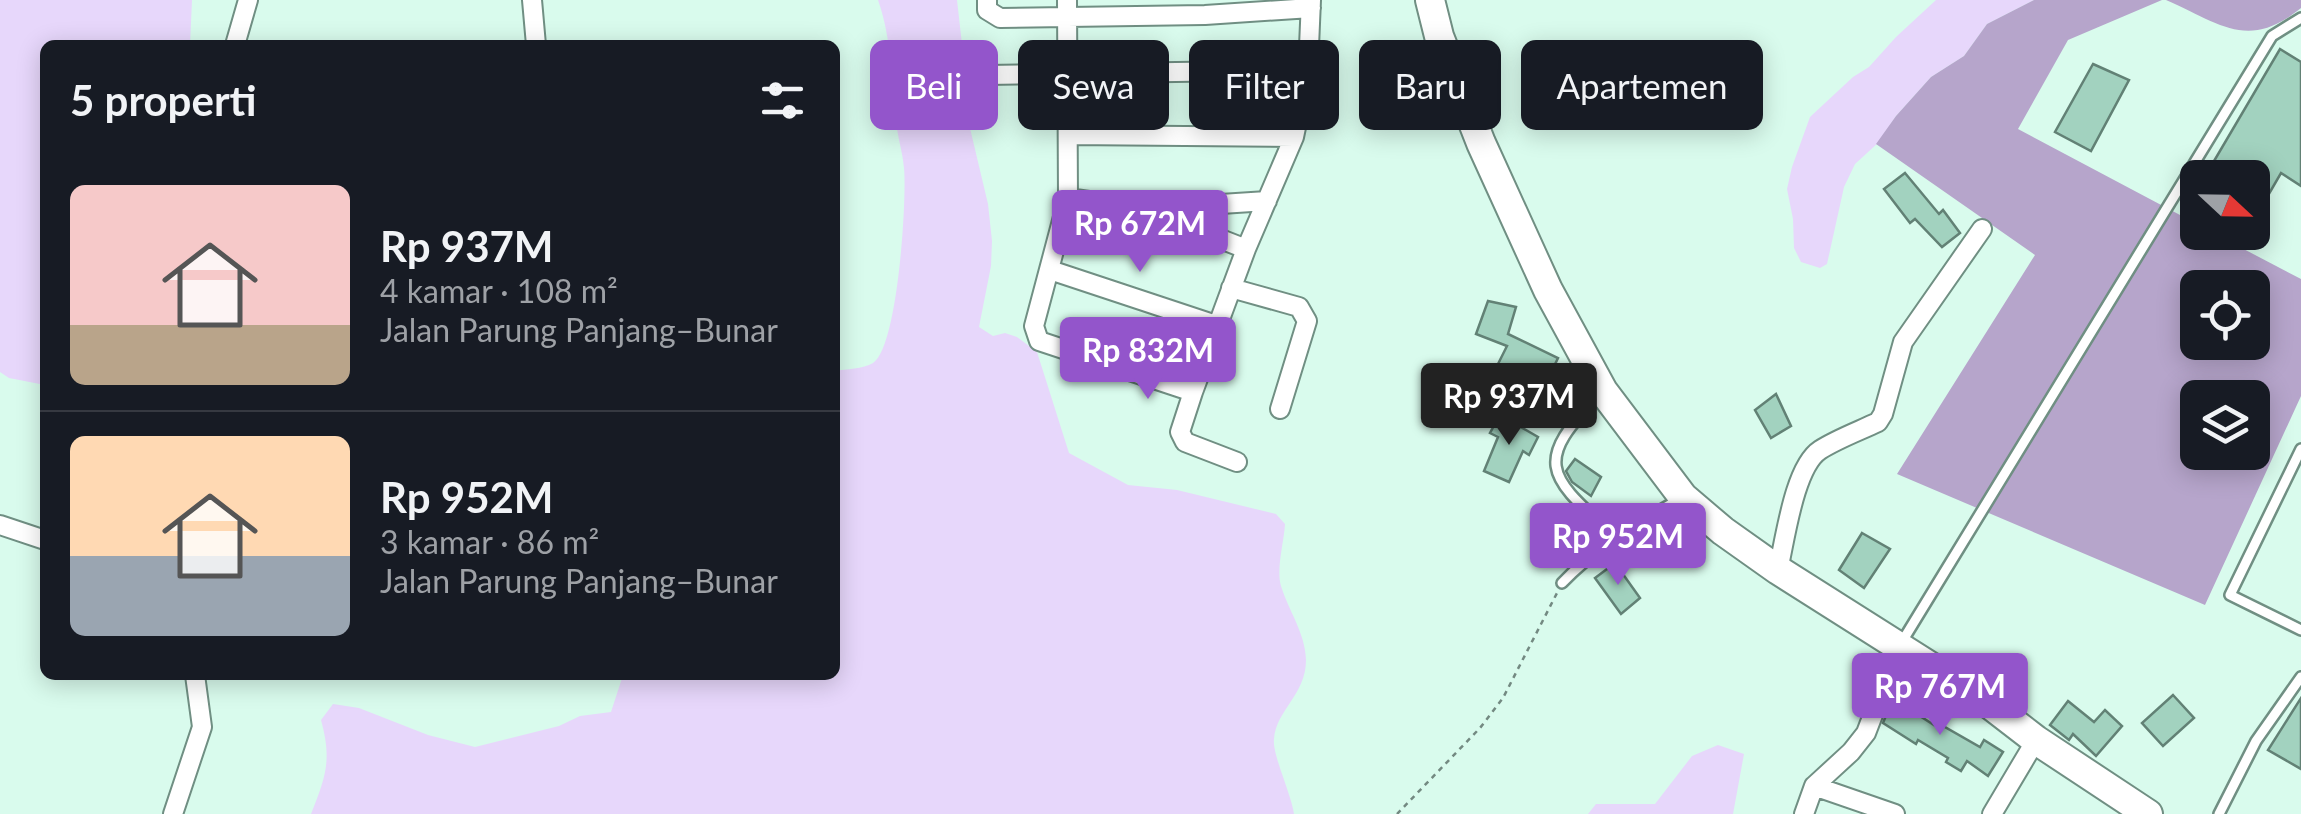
<!DOCTYPE html>
<html lang="id">
<meta charset="utf-8">
<style>
body{margin:0;font-family:Lato,sans-serif;background:#242831;color:#f1f3f6;height:100vh;display:flex;flex-direction:column;font-size:38px;white-space:nowrap}
*{box-sizing:border-box;margin:0}
p{font-size:32px;color:#9ea1a6}
.icon{flex:none;width:55px;height:55px;fill:none;stroke:currentColor;stroke-width:2;stroke-linecap:round;stroke-linejoin:round}
.map{position:relative;flex:1;overflow:hidden}
.sheet{position:absolute;left:40px;top:40px;width:800px;height:640px;display:flex;flex-direction:column;background:#171b24;border-radius:15px;box-shadow:0 5px 25px #0003}
.sheet>*{flex:none}
.hud{position:absolute;left:870px;top:40px;width:950px;height:90px;display:flex;gap:20px}
.needle{width:65px;rotate:112deg}
.controls{position:absolute;left:2180px;top:160px;display:grid;gap:20px}
.controls a{display:grid;place-items:center;width:90px;height:90px;border-radius:15px;background:#171b24;box-shadow:0 5px 25px #0003;font-size:50px}
.price{position:absolute;translate:-50% -85px;padding:0 22px;border-radius:10px;background:#9355cb;color:#fff;font-size:32px;line-height:65px;filter:drop-shadow(0 2px 5px #0008)}
.price::after{content:'';position:absolute;left:50%;top:60px;width:30px;height:22px;margin-left:-15px;background:inherit;clip-path:polygon(0 0,100% 0,50% 100%)}
.price.active{background:#222;color:#fff}
ul{padding:0;list-style:none}
li{display:flex;align-items:center;gap:30px;height:250px;padding:0 30px}
li+li{border-top:2px solid #363941}
li span{display:grid;place-items:center;flex:none;width:280px;height:200px;border-radius:15px;color:#555}
li>.icon{margin-inline-start:auto}
span .icon{width:120px;height:120px;fill:#fffc;stroke-width:1}
li b{font-size:42px}
h2{display:flex;justify-content:space-between;align-items:center;height:120px;padding:0 30px;font-size:42px}
.pill{padding:0 35px;border-radius:15px;background:#171b24;box-shadow:0 5px 25px #0003;font-size:35px;line-height:90px}
.pill.active{background:#9355cb;color:#fff}
.map>svg:first-child{display:block}
</style>
<div class="map">
<svg width="2301" height="814" viewBox="0 0 2301 814">
<rect width="100%" height="100%" fill="#d9fbed"/>
<!-- green -->
<path fill="#e7d7fb" d="M0,0H192L190,45H45V385L9,378L0,372Z
M878,0H957L963,53L964,103L988,204L992,241L991,266L979,327L993,336L1005,333L1017,337L1037,352L1069,453L1128,485L1177,490L1276,514L1285,524C1284,542 1276,569 1281,586C1289,612 1305,632 1306,660C1306,695 1276,710 1274,739C1272,754 1291,793 1294,814H311C326,776 332,760 321,720L333,704L359,708L428,735L475,747L559,726L580,716L611,712L623,675H835V371C846,369 863,369 873,363C898,347 907,198 904,168C903,155 899,142 897,129C891,85 893,43 878,0Z
M1936,0H2034L1987,24L1964,56L1931,77L1896,116L1878,143L1855,164L1844,187L1827,264L1820,268L1801,262L1794,248L1793,219L1787,189L1792,167L1810,117L1853,77L1869,67L1896,37Z
M1718,745L1744,754L1733,814H1588L1596,804H1655L1692,756Z"/>
<!-- forest -->
<path fill="#b6a5cb" fill-rule="evenodd" d="M2034,0H2162L2068,40L2018,129L2197,224L2198,232L2213,233L2301,279V396L2205,605L1897,474L2035,255L1876,144L1896,116L1931,77L1964,56L1987,24ZM2198,288H2252V342H2198ZM2198,398H2252V452H2198Z
M2166,0H2301V8C2248,51 2221,24 2166,0Z"/>
<!-- building -->
<path fill="#a2d2bf" stroke="#628175" stroke-width="2.5" d="M2280,49L2301,62V186L2281,173L2252,223V178H2204Z
M2093,64L2129,80L2091,151L2055,132Z
M1905,173L1939,214L1943,210L1960,233L1942,247L1915,219L1910,223L1884,189Z
M1488,301L1516,307L1508,334L1558,358L1546,383L1570,404L1566,409L1555,403L1541,418L1530,407L1542,395L1497,366L1507,346L1476,334Z
M1776,394L1791,426L1771,438L1755,410Z
M1500,415L1538,437L1529,455L1523,451L1509,482L1484,471L1498,437L1490,433Z
M1575,459L1601,477L1591,496L1572,482L1566,471Z
M1862,533L1890,549L1864,588L1839,570Z
M1615,563L1640,598L1621,614L1595,578Z
M1896,691L1911,699L1906,707L1934,725L1936,722L1980,747L1984,740L2003,752L1988,776L1967,761L1961,771L1946,762L1948,758L1918,740L1916,744L1883,723Z
M2173,695L2194,718L2163,746L2142,723Z
M2301,698V769L2268,750Z
M2068,701L2094,722L2105,710L2122,726L2096,756L2073,734L2069,740L2050,725Z"/>
<g fill="none" stroke-linecap="round" stroke-linejoin="round">
<!-- service casing -->
<g stroke="#708f83" stroke-width="14">
<path id="service" d="M1600,395C1528,465 1552,478 1615,537
M2301,449L2230,595L2301,630
M1562,583C1597,546 1638,524 1681,498
M1900,645L2272,36L2301,18
M2219,814L2256,741L2301,677"/>
</g>
<!-- minor casing -->
<g stroke="#708f83" stroke-width="22">
<path id="minor" d="M532,0L536,45
M987,0V10L1000,18L1205,15L1311,8
M1067,0L1068,198L1034,326L1039,341L1193,392L1246,249L1294,137L1308,70L1311,0
M235,45L248,0
M987,75L1308,70
M1069,135L1294,137
M1068,198L1144,209L1267,201
M1154,213L1246,249
M1050,270L1216,325
M1231,288L1299,307L1307,321L1280,409
M1193,392L1180,432L1185,442L1237,462
M0,525L45,540
M1778,570C1785,541 1794,467 1820,450C1837,439 1859,431 1878,422L1883,414L1903,342L1982,229
M1814,786L1895,814
M173,814L202,727L195,675
M1804,814L1814,786L1851,752L1866,733L1899,647
M1992,814L2036,740"/>
</g>
<!-- primary casing -->
<g stroke="#708f83" stroke-width="32">
<path id="primary" d="M1430,0L1439,36L1481,143L1548,290L1603,391L1683,497L1723,531L1778,570L1988,703L2036,740L2148,814"/>
</g>
<!-- path -->
<path stroke="#738981" stroke-width="2.5" stroke-dasharray="5 5" stroke-linecap="butt" d="M1397,814L1480,728L1503,698L1557,593"/>
<!-- service -->
<use href="#service" stroke="#fff" stroke-width="9"/>
<!-- minor -->
<use href="#minor" stroke="#fff" stroke-width="18"/>
<!-- primary -->
<use href="#primary" stroke="#fff" stroke-width="28"/>
</g>
</svg>
<div class="controls">
<a><svg class="needle" viewBox="-14 -14 28 28"><path d="M0-13l5 13h-10z" fill="#e53935"/><path d="M0 13l5-13h-10z" fill="#9ea1a6"/></svg></a>
<a><svg class="icon" aria-label="locate" viewBox="0 0 24 24"><circle cx="12" cy="12" r="6"/><path d="M12 2v4M12 18v4M2 12h4M18 12h4"/></svg></a>
<a><svg class="icon" aria-label="layers" viewBox="0 0 24 24"><path d="M12 4l9 5-9 5-9-5zM3 14l9 5 9-5"/></svg></a>
</div>
<b class="price" style="left:1140px;top:275px">Rp 672M</b>
<b class="price" style="left:1148px;top:402px">Rp 832M</b>
<b class="price active" style="left:1509px;top:448px">Rp 937M</b>
<b class="price" style="left:1618px;top:588px">Rp 952M</b>
<b class="price" style="left:1940px;top:738px">Rp 767M</b>
<div class="hud">
<a class="pill active">Beli</a>
<a class="pill">Sewa</a>
<a class="pill">Filter</a>
<a class="pill">Baru</a>
<a class="pill">Apartemen</a>
</div>
<section class="sheet">
<h2>5 properti<svg class="icon" aria-label="filters" viewBox="0 0 24 24"><path d="M4 7h16M4 17h16"/><circle cx="9" cy="7" r="2"/><circle cx="15" cy="17" r="2"/></svg></h2>
<ul>
<li><span style="background:linear-gradient(#f6c9c9 70%,#b9a48a 0)"><svg class="icon" aria-label="home" viewBox="0 0 24 24"><path d="M3 11l9-7 9 7M6 9v11h12V9"/></svg></span><div><b>Rp 937M</b><p>4 kamar · 108 m²</p><p>Jalan Parung Panjang–Bunar</p></div></li>
<li><span style="background:linear-gradient(#ffd9b3 60%,#9aa5b1 0)"><svg class="icon" aria-label="home" viewBox="0 0 24 24"><path d="M3 11l9-7 9 7M6 9v11h12V9"/></svg></span><div><b>Rp 952M</b><p>3 kamar · 86 m²</p><p>Jalan Parung Panjang–Bunar</p></div></li>
</ul>
</section>
</div>
